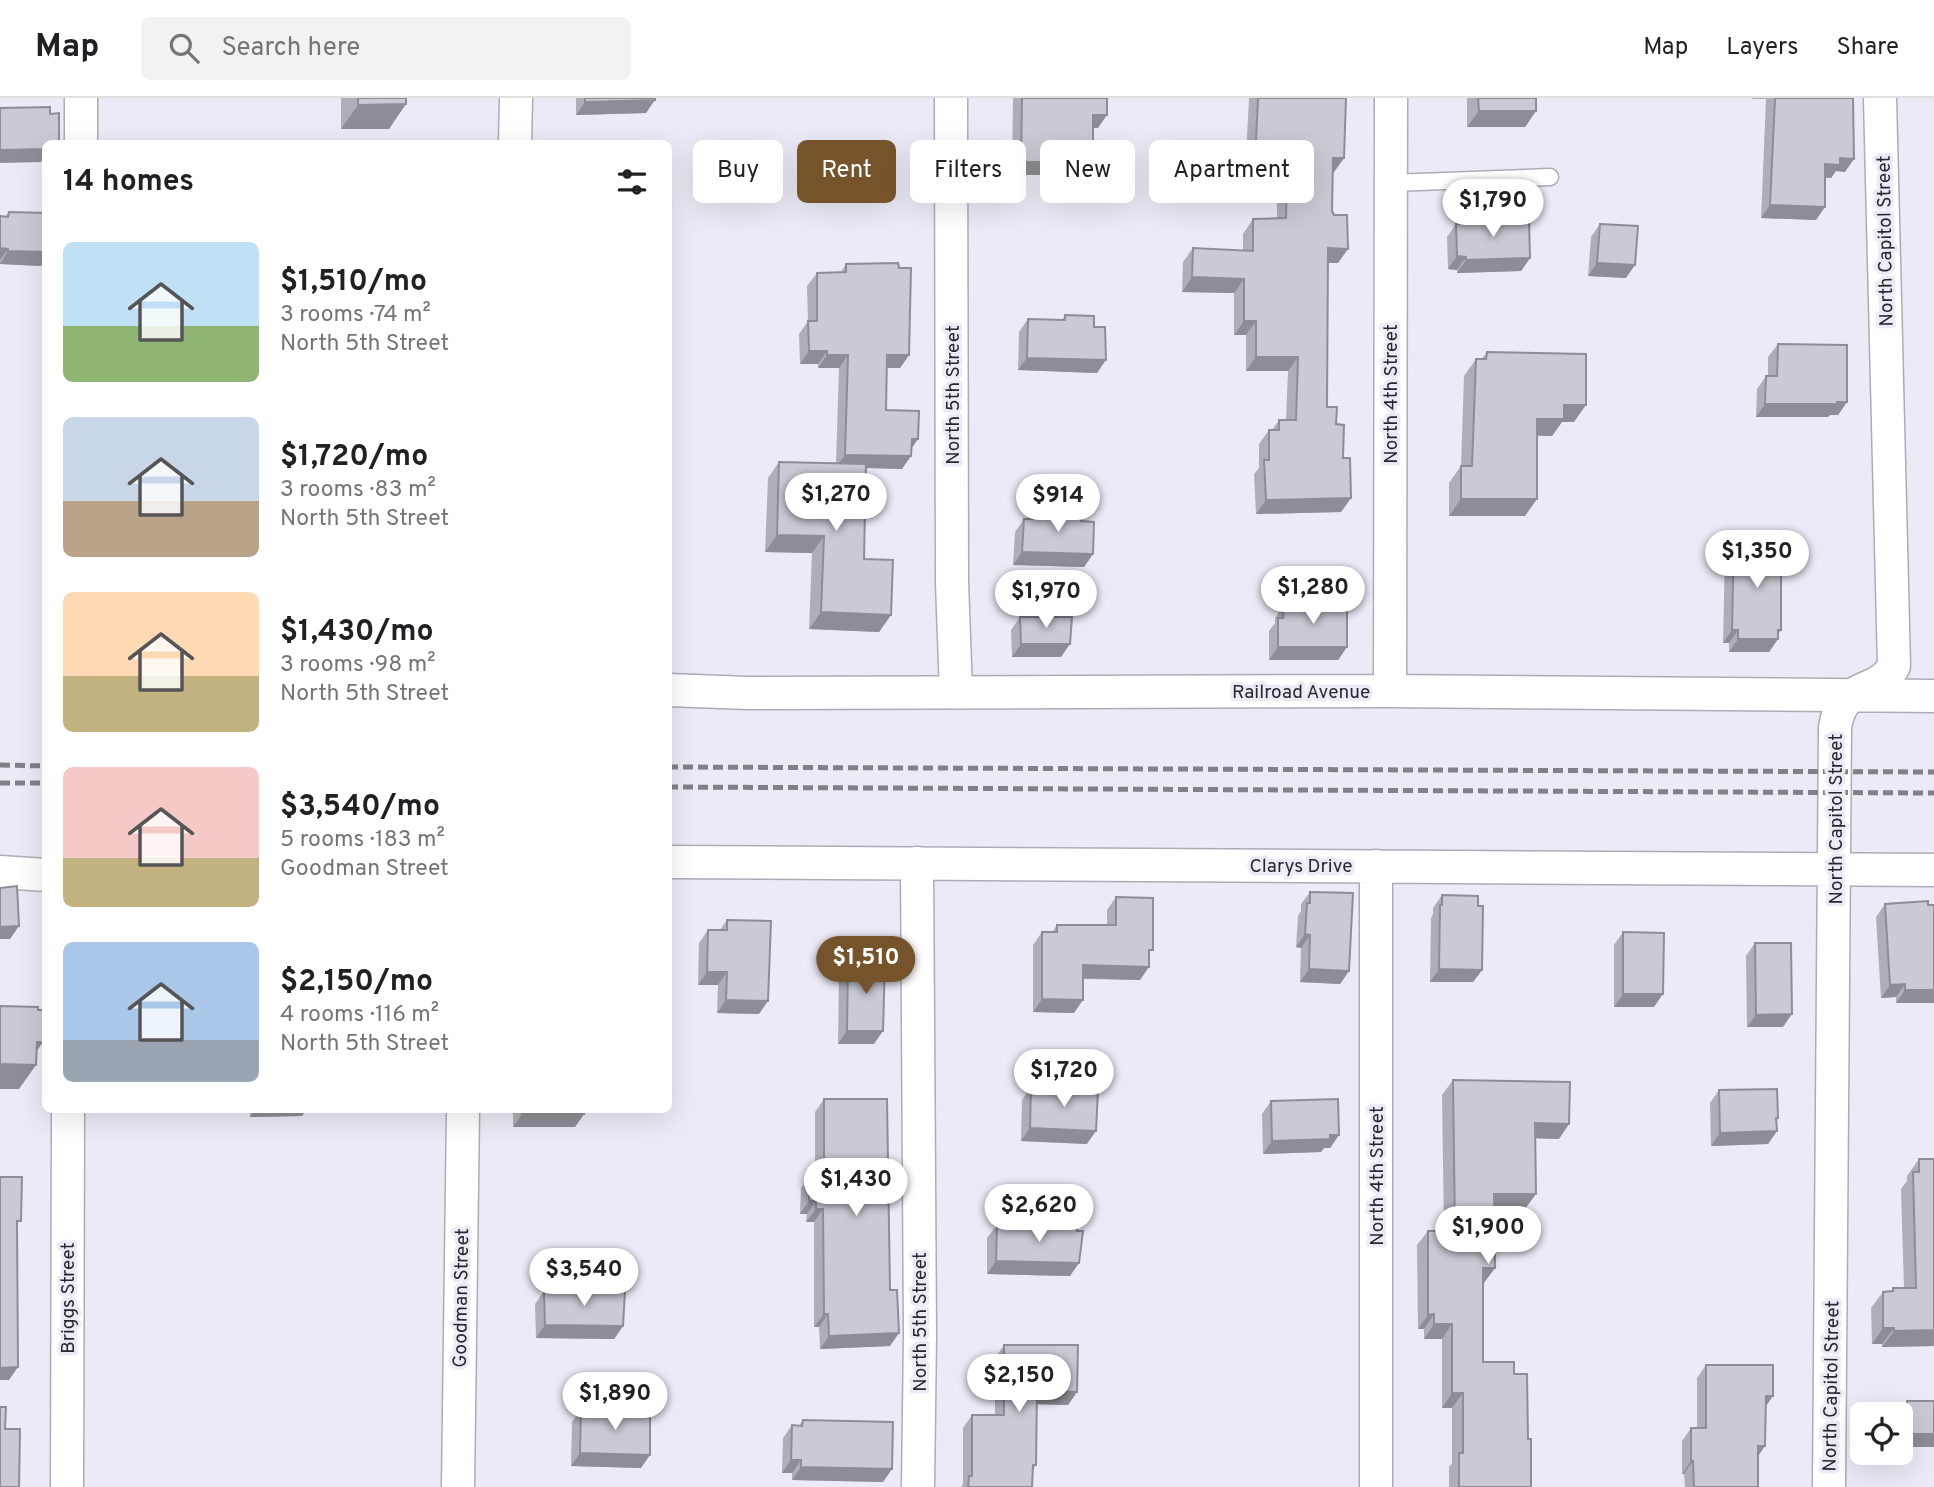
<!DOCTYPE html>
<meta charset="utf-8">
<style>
body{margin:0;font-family:Overpass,sans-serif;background:#f2f2f2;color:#202124;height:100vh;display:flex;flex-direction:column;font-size:26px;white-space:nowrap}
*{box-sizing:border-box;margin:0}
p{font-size:23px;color:#757577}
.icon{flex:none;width:38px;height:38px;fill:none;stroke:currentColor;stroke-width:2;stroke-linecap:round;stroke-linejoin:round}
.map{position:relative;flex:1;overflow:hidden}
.sheet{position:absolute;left:42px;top:42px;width:630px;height:973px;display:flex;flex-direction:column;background:#fff;border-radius:10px;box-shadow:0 7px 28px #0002}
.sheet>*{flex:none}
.guide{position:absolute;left:693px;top:42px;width:665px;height:63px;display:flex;gap:14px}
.fabs{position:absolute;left:1850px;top:1304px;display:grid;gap:14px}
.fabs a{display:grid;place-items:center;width:63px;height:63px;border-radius:10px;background:#fff;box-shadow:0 7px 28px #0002;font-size:35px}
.price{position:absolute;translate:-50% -60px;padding:0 16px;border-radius:24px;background:#fff;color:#222;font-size:23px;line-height:46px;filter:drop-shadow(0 2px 4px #0008)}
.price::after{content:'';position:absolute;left:50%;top:42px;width:21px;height:16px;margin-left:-10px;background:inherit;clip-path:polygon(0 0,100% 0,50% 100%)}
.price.current{background:#75542b;color:#fff}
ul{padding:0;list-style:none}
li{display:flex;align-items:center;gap:21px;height:175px;padding:0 21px}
li span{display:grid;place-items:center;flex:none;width:196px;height:140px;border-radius:10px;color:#555}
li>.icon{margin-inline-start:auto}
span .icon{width:84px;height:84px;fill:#fffc;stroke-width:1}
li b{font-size:30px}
h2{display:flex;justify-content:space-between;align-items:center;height:84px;padding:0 21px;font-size:30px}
.pill{padding:0 24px;border-radius:10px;background:#fff;box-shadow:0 7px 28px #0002;font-size:24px;line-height:63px}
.pill.current{background:#75542b;color:#fff}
header{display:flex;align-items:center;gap:42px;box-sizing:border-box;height:98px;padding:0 35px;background:#fff;border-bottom:2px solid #e0e0e0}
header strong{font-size:33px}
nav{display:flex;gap:38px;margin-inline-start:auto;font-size:24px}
.search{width:490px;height:63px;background:#f2f2f2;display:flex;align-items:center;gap:18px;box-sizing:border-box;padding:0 24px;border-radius:10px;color:#757577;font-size:26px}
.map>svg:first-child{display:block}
</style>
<header>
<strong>Map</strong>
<div class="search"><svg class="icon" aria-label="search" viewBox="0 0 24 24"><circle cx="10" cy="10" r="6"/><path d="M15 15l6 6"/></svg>Search here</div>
<nav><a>Map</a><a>Layers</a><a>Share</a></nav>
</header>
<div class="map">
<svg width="1934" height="1389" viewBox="0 0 1934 1389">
<rect width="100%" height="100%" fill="#ebebf7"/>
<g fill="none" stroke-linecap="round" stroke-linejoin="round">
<!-- service casing -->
<g stroke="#acacb7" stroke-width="19">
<path id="service" d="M1391,85L1550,79"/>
</g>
<!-- minor casing -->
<g stroke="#acacb7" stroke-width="35">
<path id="minor" d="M81,0V46
M951,0L952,485L956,594
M515,46L516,0
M668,592L748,595L1390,593L1934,598
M1390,593L1391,0
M668,764L1934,772
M917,765L920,1237L918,1389
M0,774L46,777
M67,1389L68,1012
M458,1389L463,1012
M1376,1389V768
M1829,1389L1835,629C1843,581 1877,599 1894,568L1880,0"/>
</g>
<!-- service -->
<use href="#service" stroke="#fff" stroke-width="16"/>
<!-- minor -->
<use href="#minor" stroke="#fff" stroke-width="32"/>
<!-- rail -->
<path stroke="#808088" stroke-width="5" stroke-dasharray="10 5" stroke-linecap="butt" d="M0,667L46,668
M668,669L1934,674
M0,685H46
M668,689L1934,695"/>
</g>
<!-- wall -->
<path fill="#aeaeb7" d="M341,0H406L389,31H341Z
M576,0H655L646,15L576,17Z
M1013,0H1107L1098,30H1093L1084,77H1012Z
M1249,0H1346L1344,60L1334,74H1332V113L1338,165H1328L1327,309L1336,326L1351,400L1341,414L1256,416L1254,376L1259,370V346L1269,332H1272L1279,322H1286L1288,273H1246V237H1234V195L1182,194L1183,164L1193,150L1243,153V136L1253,121L1277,120V79L1245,78Z
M1467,0H1536V13L1525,29H1467Z
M1752,0H1853L1845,74L1836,73L1831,80L1825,79L1816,122L1761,120L1766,1H1752Z
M9,114L41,168L0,166V118L5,119Z
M1465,121L1522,124L1530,160L1521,173L1457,175V172L1448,171L1447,139L1456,126H1462Z
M1600,126L1626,180L1588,178L1591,139Z
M846,166L909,257L900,270H887L886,312L911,350L902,371L866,370L864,461L891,517L879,534L809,531L812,455L765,454L768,380L779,364L836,365L839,270H818V266H800L799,236L808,223L807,188L817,175L841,174Z
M1065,217L1097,275L1018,272L1019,234L1028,221L1062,222Z
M1778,246L1847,304L1838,317H1830L1828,319H1756L1757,291L1766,278H1768V259Z
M1487,254L1574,324H1562L1552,338H1537L1525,418H1449V385L1461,368L1464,278L1476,261H1482Z
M1033,415L1081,423L1093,456L1084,469L1013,467L1015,434L1024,421H1029Z
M1734,442L1778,536V541L1769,554H1729V545H1723L1725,455Z
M1284,507L1347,549L1338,562H1269V533L1275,525V520Z
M1020,519L1061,559H1012L1011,532Z
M1310,794L1349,873L1340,886L1300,884L1301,850L1296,849L1298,818L1301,813V806Z
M1442,797L1478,808L1482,872L1473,884H1430L1431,820L1433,816V810Z
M1116,799L1149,857L1140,882L1083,881L1074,915L1033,914V847L1042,834H1052L1057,827H1107V812Z
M1885,806L1934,905H1896V899L1881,900L1876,819Z
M727,822L759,916L717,915L718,887H698L699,845L708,832H720Z
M1623,834L1654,909H1614V847Z
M1755,845L1783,929H1747L1746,858Z
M848,863L874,946H838L839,876Z
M1453,982L1559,1041L1535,1040L1525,1111H1494L1495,1170L1483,1185V1264L1514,1276L1528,1341L1531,1389H1449V1369L1452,1365V1310H1442V1241H1424V1231H1418L1417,1147L1428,1133H1444L1442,997Z
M1031,989L1087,1046L1021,1043L1022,1002Z
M1719,992L1778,1020L1777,1023V1033L1768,1046L1711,1048L1710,1005Z
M824,1001L890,1248L820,1251L819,1229H814V1124H806L807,1116H800L801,1090L810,1077H812L815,1073V1014Z
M1271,1003L1339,1037L1330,1050H1324L1321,1054L1263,1056L1262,1016Z
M250,1012H306L302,1018L250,1019Z
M513,1012H584V1016L575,1029H513Z
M1919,1061L1934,1248L1882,1249V1246H1872L1871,1210L1883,1194H1891L1893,1190H1904L1901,1091L1907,1083V1078Z
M997,1127L1070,1178L987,1176V1140Z
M544,1193L623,1228L614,1241L536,1240L535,1206Z
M1004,1247L1077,1294L1068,1307L1037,1306L1036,1367L1033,1372L1032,1389H961L963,1386V1330L972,1317H995V1260Z
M1706,1267L1766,1308L1758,1357V1389H1685L1684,1376H1682V1343L1691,1330H1697V1280Z
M1907,1303H1934V1349H1900V1316H1898Z
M581,1311L641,1370L571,1368L572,1324Z
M803,1322L892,1371L883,1384L792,1382V1375H782L783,1340L792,1327L799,1328Z"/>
<!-- shaded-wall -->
<path fill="#8d8d95" d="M655,2L646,15L576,17L585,4Z
M406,6L389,31H341L358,7Z
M1479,13H1536L1525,29H1467Z
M1093,17H1107L1098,30H1084Z
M46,51V59H44L41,64L0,65V52Z
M1333,60H1344L1334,74H1323Z
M1840,60L1854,61L1845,74L1836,73L1831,80L1816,79L1825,66Z
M1021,64H1093L1084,77H1012Z
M1255,64L1287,65L1277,79L1245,78Z
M1770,107L1825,109L1816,122L1761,120Z
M0,150L8,151L0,162Z
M1328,150L1348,151L1338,165H1318Z
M8,153L46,154V161L41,168L0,166Z
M1457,158L1466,159L1457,172L1448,171Z
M1530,160L1521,173L1457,175L1466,162Z
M1597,165L1635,167L1626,180L1588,178Z
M1192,179L1244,181L1234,195L1182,194Z
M1244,223H1256L1246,237H1234Z
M809,253H827L818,266H800Z
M827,257H848L839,270H818Z
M887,257H909L900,270H878Z
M1256,259H1298L1288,273H1246Z
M1027,260L1106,262L1097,275L1018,272Z
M1837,304H1847L1838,317H1830L1828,319H1756L1765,306Z
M1564,307H1586L1574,324H1562L1552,338L1525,337L1537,321Z
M912,341H918L909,354Z
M845,357L911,358L902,371L836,369Z
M1351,400L1341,414L1256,416L1266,402Z
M1461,401H1537L1525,418H1449Z
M777,437L824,438L812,455L765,454Z
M1022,454L1093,456L1084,469L1013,467Z
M821,514L891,517L879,534L809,531Z
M1732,532H1738L1729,545H1723Z
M1778,532H1781L1775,541H1778L1769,554H1729L1738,541Z
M1021,546H1070L1061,559H1012Z
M1278,549H1347L1338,562H1269Z
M19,828L10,841H0V829Z
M1305,836L1310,837L1301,850L1296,849Z
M1083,867L1149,869L1140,882L1074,880Z
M1309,871L1349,873L1340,886L1300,884Z
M1439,871L1482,872L1473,884H1430Z
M707,874H727L718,887H698Z
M1905,886L1896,899L1881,900L1890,887Z
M1905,892H1934V905H1896Z
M1623,896H1663L1654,909H1614Z
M1042,901L1083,902L1074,915L1033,914Z
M726,902L768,903L759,916L717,915Z
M1792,916L1783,929H1747L1756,917Z
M847,933H883L874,946H838Z
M37,944H43L28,966L36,967L19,991H0V966Z
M256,1012H306L302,1018L250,1019Z
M522,1016H584L575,1029H513Z
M1535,1025L1569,1026L1559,1041L1525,1040Z
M1030,1030L1096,1033L1087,1046L1021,1043Z
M1777,1033L1768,1046L1711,1048L1720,1035Z
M1330,1037H1339L1330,1050H1324L1321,1054L1263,1056L1272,1043Z
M1494,1096H1536L1525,1111H1484Z
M809,1103H816L807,1116H800Z
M816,1111H823L814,1124H806Z
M996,1163L1079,1165L1070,1178L987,1176Z
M1483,1170H1495L1484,1185H1473Z
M824,1216H828L819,1229H814Z
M1434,1216L1424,1231H1418L1428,1217Z
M1434,1226H1452L1442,1241H1424Z
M545,1227L623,1228L614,1241L536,1240Z
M1883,1230H1894L1882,1246H1872Z
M1934,1232V1248L1882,1249L1894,1233Z
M899,1235L890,1248L820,1251L829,1238Z
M18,1269L9,1282H0V1270Z
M1037,1293L1077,1294L1068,1307L1027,1306Z
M1452,1295H1463L1452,1310H1442Z
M1766,1298H1773L1764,1311Z
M1907,1336H1934V1349H1900V1346Z
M1758,1348H1765L1756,1361Z
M580,1355L650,1357L641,1370L571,1368Z
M791,1362H801L792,1375H782Z
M1691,1363H1693L1684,1376H1682Z
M801,1369L892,1371L883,1384L792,1382Z"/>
<!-- building -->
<path fill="#cacad5" stroke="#8d8d95" stroke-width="2" d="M358,0H406V6L358,7Z
M585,0H655V2L585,4Z
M1022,0H1107V17H1093V64H1021Z
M1258,0H1346L1344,60H1333L1332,113L1334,117H1347L1348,151L1328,150L1327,309H1337L1336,326L1344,327L1343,360H1350L1351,400L1266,402L1264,362H1269V332H1279V322H1296L1298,259H1256V223H1244V181L1192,179L1193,150L1253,153V121L1286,120L1287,65L1255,64Z
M1478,0H1536V13H1479Z
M1775,0H1853L1854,61L1840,60V67L1825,66V109L1770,107Z
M50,9V16L59,15V45L46,46V51L0,52V10Z
M9,114L46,115V154L8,153V151L0,150V118L8,119Z
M1521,120L1522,124L1529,123L1530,160L1466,162V159L1457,158L1456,126L1466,125L1465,121Z
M1600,126L1638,128L1635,167L1597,165Z
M898,165L899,170H911L909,257H887L886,312L919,313L918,341H912L911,358L845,357L848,257H827V253H809L808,223H817V175L846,174V166Z
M1065,217L1094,218V229H1105L1106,262L1027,260L1028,221L1065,222Z
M1778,246L1847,247V304H1837V306H1765L1766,278H1777Z
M1487,254L1586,256V307H1564V321H1537V401H1461V368H1472L1476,261H1486Z
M668,263H671V309H668Z
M779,364L866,366L864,461L893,462L891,517L821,514L824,438L777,437Z
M1033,415L1082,417L1081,423L1094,424L1093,456L1022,454L1024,421H1033Z
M1734,442H1774V451H1781V532H1778V541H1738V532H1732Z
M1284,507H1347V549H1278V520H1283Z
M1020,519H1072L1070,546H1021Z
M17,788L19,828L0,829V790Z
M1310,794L1353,795L1349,873L1309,871L1310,837L1305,836L1307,805H1310Z
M1442,797L1478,798V808H1483L1482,872L1439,871L1440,807H1442Z
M1116,799L1153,800V852H1149V869L1083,867V902L1042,901V834H1057V827H1116Z
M1928,803V807H1934V892H1905V886L1890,887L1885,806Z
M727,822L771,823L768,903L726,902L727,874H707L708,832H727Z
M1623,834L1664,835L1663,896H1623Z
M1755,845H1791L1792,916L1756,917Z
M848,863H885L883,933H847Z
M0,908L38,909V912H43V944H37L36,967L0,966Z
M1453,982L1570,984L1569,1026L1535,1025L1536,1096H1494L1495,1170H1483V1264H1514V1276H1527L1528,1341H1531V1389H1459V1355H1463V1295H1452V1226H1434V1216L1428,1217V1133H1455Z
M1031,989L1098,992L1096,1033L1030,1030Z
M1777,991L1778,1020H1776L1777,1033L1720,1035L1719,992Z
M824,1001H887L890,1192H897L899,1235L829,1238L828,1216H824L823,1111H816V1103H809L810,1077H817V1069H824Z
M1338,1001L1339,1037H1330V1041L1272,1043L1271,1003Z
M522,1012H584V1016H522Z
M1919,1061H1934V1232L1894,1233V1230H1883V1194L1893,1193V1190H1916L1913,1074H1919Z
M0,1079H22L21,1123H17L18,1269L0,1270Z
M997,1127L1077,1129V1133H1083L1079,1165L996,1163Z
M544,1193H625L623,1228L545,1227Z
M1004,1247H1078L1077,1294L1037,1293L1036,1367H1033L1032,1389H968L969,1378H972V1317H1004Z
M1706,1267H1773V1298H1766L1765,1348H1758V1389H1694L1693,1363H1691V1330H1706Z
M1907,1303H1934V1336H1907Z
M0,1309H6L5,1331H20L19,1389H0Z
M581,1311L650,1313V1357L580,1355Z
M803,1322L893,1324L892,1371L801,1369V1362H791L792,1327L802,1328Z"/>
<g text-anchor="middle" stroke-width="7" stroke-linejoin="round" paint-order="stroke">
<!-- street labels -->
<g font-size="19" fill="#27272c" stroke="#ebebf7">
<text transform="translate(1884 143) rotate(-91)" y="7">North Capitol Street</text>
<text transform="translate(1390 296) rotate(-90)" y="7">North 4th Street</text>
<text transform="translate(952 297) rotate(-90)" y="7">North 5th Street</text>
<text x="1301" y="600">Railroad Avenue</text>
<text transform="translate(1835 721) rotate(-90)" y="7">North Capitol Street</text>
<text x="1301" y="774">Clarys Drive</text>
<text transform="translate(1376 1078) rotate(-90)" y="7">North 4th Street</text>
<text transform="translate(67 1200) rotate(-90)" y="7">Briggs Street</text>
<text transform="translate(460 1200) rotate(-89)" y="7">Goodman Street</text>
<text transform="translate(919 1224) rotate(-90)" y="7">North 5th Street</text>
<text transform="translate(1830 1288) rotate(-89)" y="7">North Capitol Street</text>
</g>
</g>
</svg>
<div class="fabs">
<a><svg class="icon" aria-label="locate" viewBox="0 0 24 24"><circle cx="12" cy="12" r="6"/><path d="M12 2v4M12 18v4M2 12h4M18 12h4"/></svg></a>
</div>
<b class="price" style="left:1493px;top:141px">$1,790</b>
<b class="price" style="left:836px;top:435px">$1,270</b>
<b class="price" style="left:1058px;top:436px">$914</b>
<b class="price" style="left:1757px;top:492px">$1,350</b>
<b class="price" style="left:1313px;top:528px">$1,280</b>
<b class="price" style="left:1046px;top:532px">$1,970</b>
<b class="price current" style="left:866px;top:898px">$1,510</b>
<b class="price" style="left:1064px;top:1011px">$1,720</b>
<b class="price" style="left:856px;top:1120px">$1,430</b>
<b class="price" style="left:1039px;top:1146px">$2,620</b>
<b class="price" style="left:1488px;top:1168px">$1,900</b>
<b class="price" style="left:584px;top:1210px">$3,540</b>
<b class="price" style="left:1019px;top:1316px">$2,150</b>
<b class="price" style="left:615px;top:1334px">$1,890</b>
<div class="guide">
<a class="pill">Buy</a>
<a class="pill current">Rent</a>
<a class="pill">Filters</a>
<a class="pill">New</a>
<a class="pill">Apartment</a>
</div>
<section class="sheet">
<h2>14 homes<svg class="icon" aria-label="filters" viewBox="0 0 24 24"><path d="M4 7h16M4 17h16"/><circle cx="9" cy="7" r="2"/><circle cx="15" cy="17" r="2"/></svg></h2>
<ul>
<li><span style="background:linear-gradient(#bfe0f5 60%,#8fb573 0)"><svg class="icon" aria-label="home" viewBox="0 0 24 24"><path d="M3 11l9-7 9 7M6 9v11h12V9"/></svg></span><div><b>$1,510/mo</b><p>3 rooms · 74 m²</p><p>North 5th Street</p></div></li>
<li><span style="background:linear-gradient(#c9d6e8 60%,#b9a48a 0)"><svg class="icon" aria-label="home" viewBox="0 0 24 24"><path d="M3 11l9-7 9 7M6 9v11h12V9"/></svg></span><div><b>$1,720/mo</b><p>3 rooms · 83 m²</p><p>North 5th Street</p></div></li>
<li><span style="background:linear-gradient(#ffd9b3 60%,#c2b280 0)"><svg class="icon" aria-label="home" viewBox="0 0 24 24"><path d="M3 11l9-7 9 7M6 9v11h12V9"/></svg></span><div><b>$1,430/mo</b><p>3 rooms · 98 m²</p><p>North 5th Street</p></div></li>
<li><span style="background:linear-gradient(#f6c9c9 65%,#c2b280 0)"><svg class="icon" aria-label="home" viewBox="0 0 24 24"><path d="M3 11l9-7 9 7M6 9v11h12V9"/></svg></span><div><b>$3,540/mo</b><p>5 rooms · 183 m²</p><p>Goodman Street</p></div></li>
<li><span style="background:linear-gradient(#a9c7e8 70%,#9aa5b1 0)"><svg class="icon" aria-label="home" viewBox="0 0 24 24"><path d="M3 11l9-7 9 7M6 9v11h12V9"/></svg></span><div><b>$2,150/mo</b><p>4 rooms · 116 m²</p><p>North 5th Street</p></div></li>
</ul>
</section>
</div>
